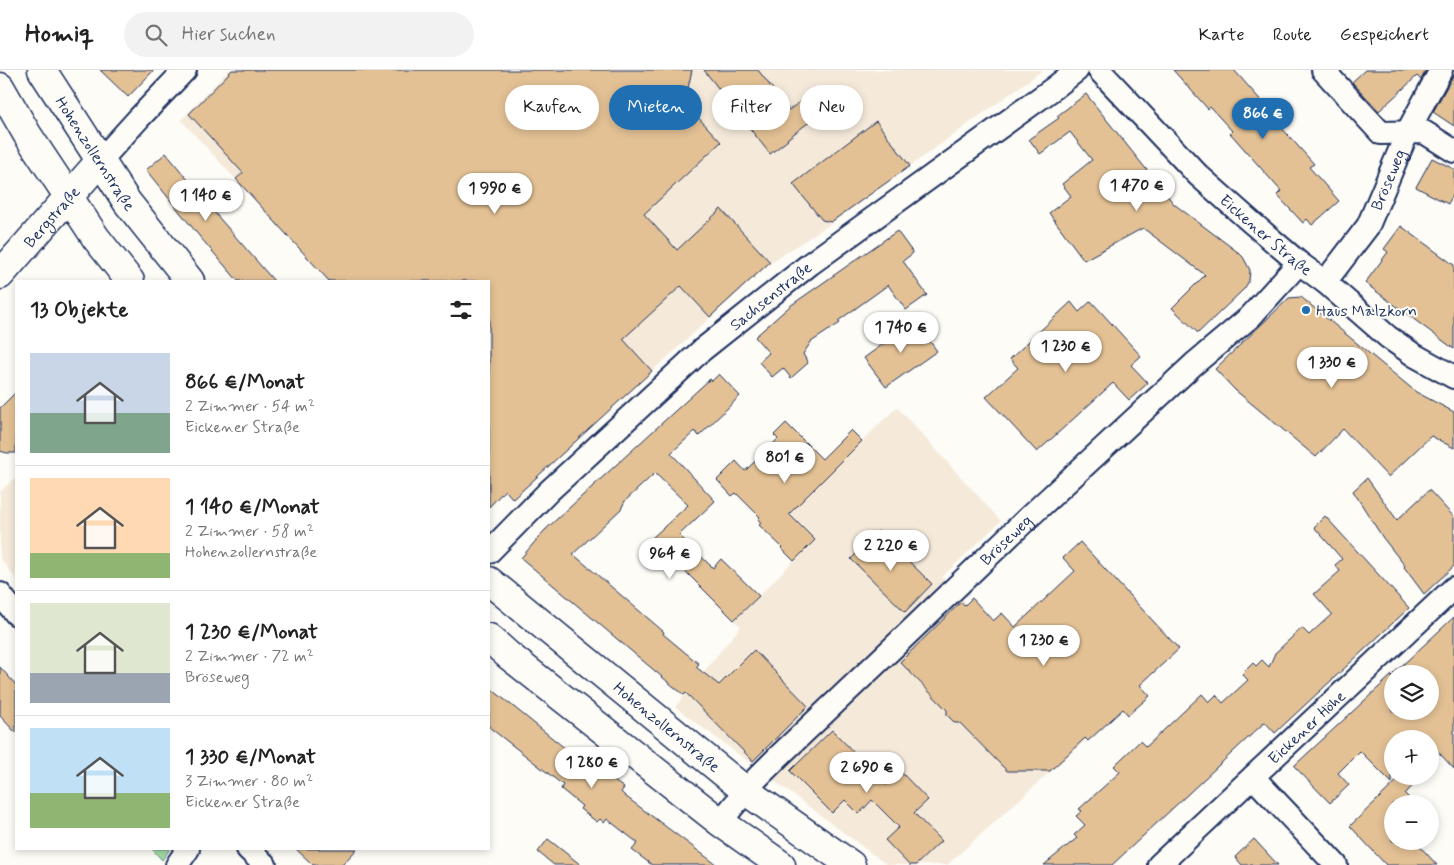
<!DOCTYPE html>
<html lang="de">
<meta charset="utf-8">
<style>
body{margin:0;font-family:Mynerve,sans-serif;background:#f2f2f2;color:#222;height:100vh;display:flex;flex-direction:column;font-size:19px;white-space:nowrap}
*{box-sizing:border-box;margin:0}
p{font-size:16px;color:#767676}
.icon{flex:none;width:28px;height:28px;fill:none;stroke:currentColor;stroke-width:2;stroke-linecap:round;stroke-linejoin:round}
.map{position:relative;flex:1;overflow:hidden}
.panel{position:absolute;left:15px;top:210px;width:475px;height:570px;display:flex;flex-direction:column;background:#fff;border-radius:0px;box-shadow:0 2px 8px #0003}
.panel>*{flex:none}
.top-card{position:absolute;left:505px;top:15px;width:475px;height:45px;display:flex;gap:10px}
.controls{position:absolute;left:1384px;top:595px;display:grid;gap:10px}
.controls a{display:grid;place-items:center;width:55px;height:55px;border-radius:50%;background:#fff;box-shadow:0 2px 8px #0003;font-size:25px}
.price{position:absolute;translate:-50% -42px;padding:0 11px;border-radius:18px;background:#fff;color:#222;font-size:16px;line-height:32px;filter:drop-shadow(0 1px 2px #0008)}
.price::after{content:'';position:absolute;left:50%;top:30px;width:15px;height:11px;margin-left:-8px;background:inherit;clip-path:polygon(0 0,100% 0,50% 100%)}
.price.selected{background:#1f6fb2;color:#fff}
ul{padding:0;list-style:none}
li{display:flex;align-items:center;gap:15px;height:125px;padding:0 15px}
li+li{border-top:1px solid #e0e0e0}
li span{display:grid;place-items:center;flex:none;width:140px;height:100px;border-radius:0px;color:#555}
li>.icon{margin-inline-start:auto}
span .icon{width:60px;height:60px;fill:#fffc;stroke-width:1}
li b{font-size:21px}
h2{display:flex;justify-content:space-between;align-items:center;height:60px;padding:0 15px;font-size:21px}
.pill{padding:0 18px;border-radius:22px;background:#fff;box-shadow:0 2px 8px #0003;font-size:18px;line-height:45px}
.pill.selected{background:#1f6fb2;color:#fff}
header{display:flex;align-items:center;gap:30px;box-sizing:border-box;height:70px;padding:0 25px;background:#fff;border-bottom:1px solid #e0e0e0}
header strong{font-size:24px}
nav{display:flex;gap:28px;margin-inline-start:auto;font-size:18px}
.search{width:350px;height:45px;background:#f2f2f2;display:flex;align-items:center;gap:12px;box-sizing:border-box;padding:0 18px;border-radius:28px;color:#767676;font-size:19px}
.map>svg:first-child{display:block}
</style>
<header>
<strong>Homiq</strong>
<div class="search"><svg class="icon" aria-label="search" viewBox="0 0 24 24"><circle cx="10" cy="10" r="6"/><path d="M15 15l6 6"/></svg>Hier suchen</div>
<nav><a>Karte</a><a>Route</a><a>Gespeichert</a></nav>
</header>
<div class="map">
<svg width="1454" height="795" viewBox="0 0 1454 795">
<rect width="100%" height="100%" fill="#fdfcf7"/>
<filter id="ink" filterUnits="userSpaceOnUse"><feTurbulence type="fractalNoise" baseFrequency=".02" numOctaves="2"/><feDisplacementMap in="SourceGraphic" scale="10" xChannelSelector="R" yChannelSelector="G"/><feConvolveMatrix kernelMatrix="1 2 1 2 8 2 1 2 1" color-interpolation-filters="sRGB"/></filter>
<g filter="url(#ink)">
<!-- built -->
<path fill="#f5eada" d="M229,0H1043L830,154L772,192L710,248L522,421L489,385V211H329L181,50Z
M897,337L1001,451L942,507L1089,667L947,795H887L675,637L741,556L734,551L815,469L789,443Z
M16,407V509L0,488V422Z"/>
<!-- green -->
<path fill="#a1dda4" stroke="#5e8681" d="M152,779H170L162,790Z"/>
<!-- building -->
<path fill="#e3c195" stroke="#1b2f5e" d="M100,0H154L128,27Z
M232,0H692L688,18L681,29L721,72L644,144L677,180L721,139L770,192L710,247L681,216L623,269L652,301L513,429L505,420L489,437V211H329L236,109L243,103L189,44Z
M704,0H758L789,40L817,19L830,36L787,69L788,70L770,84Z
M1173,0H1234L1264,34L1262,36L1314,94L1309,97L1339,131L1312,155L1307,149L1303,153L1277,125L1281,121L1230,63L1232,61L1210,37L1208,39Z
M1365,0H1426L1421,10L1417,6L1379,41L1352,12Z
M1454,4V56L1433,42Z
M1086,24L1174,134L1239,183L1243,187L1250,200L1249,211L1244,219L1198,263L1172,238L1205,205L1143,158L1084,190L1049,143L1071,126L1062,114L1092,90L1070,62L1040,84L1029,69L1059,48L1057,46Z
M876,51L910,96L831,152L822,150L793,114Z
M166,83L214,142L274,211H238L200,167L146,100Z
M1432,88L1454,99V123L1448,134L1416,117Z
M1401,156L1454,195V279L1365,213L1388,182L1384,179Z
M897,161L913,183L903,191L927,225L906,240L888,215L838,251L840,253L811,272L803,284L808,293L791,308L783,298L772,307L759,292L769,283L755,267L790,236Z
M1301,227L1416,322L1454,342V378L1431,366L1388,407L1343,359L1316,387L1235,320L1215,299L1289,228Z
M1091,231L1141,286L1131,295L1148,313L1129,330L1113,313L1037,382L986,327L1018,298L1010,289L1071,232L1079,242Z
M915,251L937,281L886,317L864,288Z
M719,304L740,326L699,366L695,361L671,383L715,431L679,465L713,498L721,489L759,526L734,550L652,468L688,435L655,403L625,431L621,439L573,484L664,562L663,564L699,594L696,597L719,615L754,580L808,636L753,691L686,623L684,625L668,612L521,488L545,460L710,309L712,311Z
M16,322V383H7L0,381V338Z
M786,353L822,389L851,360L862,371L789,444L815,470L794,491L782,479L783,478L759,455L761,453L758,449L760,447L736,423L732,426L717,410L736,391L745,401L778,369L774,365Z
M1367,408L1397,450L1429,420L1454,447V496L1424,524L1404,497L1405,496L1383,468L1353,421Z
M1325,446L1409,538L1275,663L1265,652L1112,795H1044L1077,768L1074,765L1085,755L1076,746L1082,741L1079,739L1120,702L1114,696L1140,671L1146,677L1202,624L1209,632L1216,625L1223,633L1248,610L1242,604L1253,593L1256,596L1262,590L1269,597L1275,583L1302,558L1309,565L1332,544L1314,524L1340,501L1335,495L1342,489L1314,457Z
M878,461L932,514L905,542L851,489Z
M1080,472L1179,579L1140,615L1150,626L1128,645L1123,639L1088,671L1085,668L1050,701H1007L960,653H955L947,645V640L900,592L961,532L964,536L972,528L993,551L1002,543L1015,557L1075,501L1063,488Z
M1454,547V699L1430,673V669H1392V713L1360,681L1338,703L1349,715L1330,733L1294,696L1392,605V641H1430V604H1393Z
M0,597L16,615V663L0,646Z
M489,617L582,692L583,691L605,707L606,705L624,718L621,722L625,726L717,795H652L632,780L638,773L607,749L604,753L600,749L597,752L580,739L582,736L561,719L563,715L489,657Z
M832,660L886,715L900,701L928,730L914,743L941,771L916,795H909L885,770L899,757L872,730L859,744L845,730L832,743L790,701Z
M1402,706H1422L1405,724L1415,734H1392V771H1415L1437,795H1386L1350,756Z
M548,769L581,795H554L538,782Z
M1254,769L1278,795H1242L1235,787Z
M296,779H357L342,795H313Z"/>
<g fill="none" stroke-linecap="round" stroke-linejoin="round">
<!-- minor casing -->
<g stroke="#1b2f5e" stroke-width="26">
<g id="minor">
<path id="s1" d="M1099,0L1198,105L1251,152L1299,193L1325,212L1388,267L1414,285L1454,307"/>
<path d="M1323,0L1381,63L1424,62L1454,81"/>
<path d="M100,91L139,48L185,0"/>
<path id="s2" d="M1325,212L1368,156L1408,61L1441,0"/>
<path id="s3" d="M489,482L549,421L702,280L810,194L1054,18L1077,0"/>
<path d="M0,524L16,544"/>
<path d="M1253,707L1336,795"/>
<path id="s4" d="M720,752L755,710L780,685L900,571L1029,447L1194,294L1250,247L1299,193"/>
<path d="M248,779L265,795"/>
<path d="M177,795L188,779"/>
<path id="s5" d="M1159,795L1454,518"/>
</g>
</g>
<!-- major casing -->
<g stroke="#1b2f5e" stroke-width="31">
<g id="major">
<path id="s6" d="M42,0L127,132L190,211"/>
<path d="M0,17L27,64L96,168L130,211"/>
<path id="s7" d="M0,205L100,91"/>
<path id="s8" d="M489,511L746,721L851,795"/>
<path d="M489,568L508,585L720,752L781,795"/>
</g>
</g>
<!-- minor -->
<use href="#minor" stroke="#fdfcf7" stroke-width="22"/>
<!-- major -->
<use href="#major" stroke="#fdfcf7" stroke-width="28"/>
</g>
</g>
<!-- markers -->
<circle fill="#1f6fb2" stroke="#fdfcf7" stroke-width="2" cx="1306" cy="240" r="5"/>
<g text-anchor="middle" stroke-width="4" stroke-linejoin="round" paint-order="stroke">
<!-- street labels -->
<g font-size="16" fill="#1b2f5e" stroke="#fdfcf7">
<text dy="6" stroke="none"><textPath href="#s6" startOffset="99">Hohenzollernstraße</textPath></text>
<text dy="6" stroke="none"><textPath href="#s2" startOffset="121">Bröseweg</textPath></text>
<text dy="6" stroke="none"><textPath href="#s7" startOffset="78">Bergstraße</textPath></text>
<text dy="6" stroke="none"><textPath href="#s1" startOffset="235">Eickener Straße</textPath></text>
<text dy="6" stroke="none"><textPath href="#s3" startOffset="381">Sachsenstraße</textPath></text>
<text dy="6" stroke="none"><textPath href="#s4" startOffset="402">Bröseweg</textPath></text>
<text dy="6" stroke="none"><textPath href="#s8" startOffset="230">Hohenzollernstraße</textPath></text>
<text dy="6" stroke="none"><textPath href="#s5" startOffset="202">Eickener Höhe</textPath></text>
</g>
<!-- poi labels -->
<g font-size="16" fill="#1b2f5e" stroke="#fdfcf7" text-anchor="start">
<text x="1316" y="246">Haus Malzkorn</text>
</g>
</g>
</svg>
<div class="controls">
<a><svg class="icon" aria-label="layers" viewBox="0 0 24 24"><path d="M12 4l9 5-9 5-9-5zM3 14l9 5 9-5"/></svg></a>
<a>+</a>
<a>−</a>
</div>
<b class="price selected" style="left:1263px;top:70px">866 €</b>
<b class="price" style="left:1137px;top:142px">1 470 €</b>
<b class="price" style="left:495px;top:145px">1 990 €</b>
<b class="price" style="left:206px;top:152px">1 140 €</b>
<b class="price" style="left:901px;top:284px">1 740 €</b>
<b class="price" style="left:1066px;top:303px">1 230 €</b>
<b class="price" style="left:1332px;top:319px">1 330 €</b>
<b class="price" style="left:785px;top:414px">801 €</b>
<b class="price" style="left:891px;top:502px">2 220 €</b>
<b class="price" style="left:670px;top:510px">964 €</b>
<b class="price" style="left:1044px;top:597px">1 230 €</b>
<b class="price" style="left:592px;top:719px">1 280 €</b>
<b class="price" style="left:867px;top:724px">2 690 €</b>
<div class="top-card">
<a class="pill">Kaufen</a>
<a class="pill selected">Mieten</a>
<a class="pill">Filter</a>
<a class="pill">Neu</a>
</div>
<section class="panel">
<h2>13 Objekte<svg class="icon" aria-label="filters" viewBox="0 0 24 24"><path d="M4 7h16M4 17h16"/><circle cx="9" cy="7" r="2"/><circle cx="15" cy="17" r="2"/></svg></h2>
<ul>
<li><span style="background:linear-gradient(#c9d6e8 60%,#7fa58c 0)"><svg class="icon" aria-label="home" viewBox="0 0 24 24"><path d="M3 11l9-7 9 7M6 9v11h12V9"/></svg></span><div><b>866 €/Monat</b><p>2 Zimmer · 54 m²</p><p>Eickener Straße</p></div></li>
<li><span style="background:linear-gradient(#ffd9b3 75%,#8fb573 0)"><svg class="icon" aria-label="home" viewBox="0 0 24 24"><path d="M3 11l9-7 9 7M6 9v11h12V9"/></svg></span><div><b>1 140 €/Monat</b><p>2 Zimmer · 58 m²</p><p>Hohenzollernstraße</p></div></li>
<li><span style="background:linear-gradient(#dfe7d0 70%,#9aa5b1 0)"><svg class="icon" aria-label="home" viewBox="0 0 24 24"><path d="M3 11l9-7 9 7M6 9v11h12V9"/></svg></span><div><b>1 230 €/Monat</b><p>2 Zimmer · 72 m²</p><p>Bröseweg</p></div></li>
<li><span style="background:linear-gradient(#bfe0f5 65%,#8fb573 0)"><svg class="icon" aria-label="home" viewBox="0 0 24 24"><path d="M3 11l9-7 9 7M6 9v11h12V9"/></svg></span><div><b>1 330 €/Monat</b><p>3 Zimmer · 80 m²</p><p>Eickener Straße</p></div></li>
</ul>
</section>
</div>
